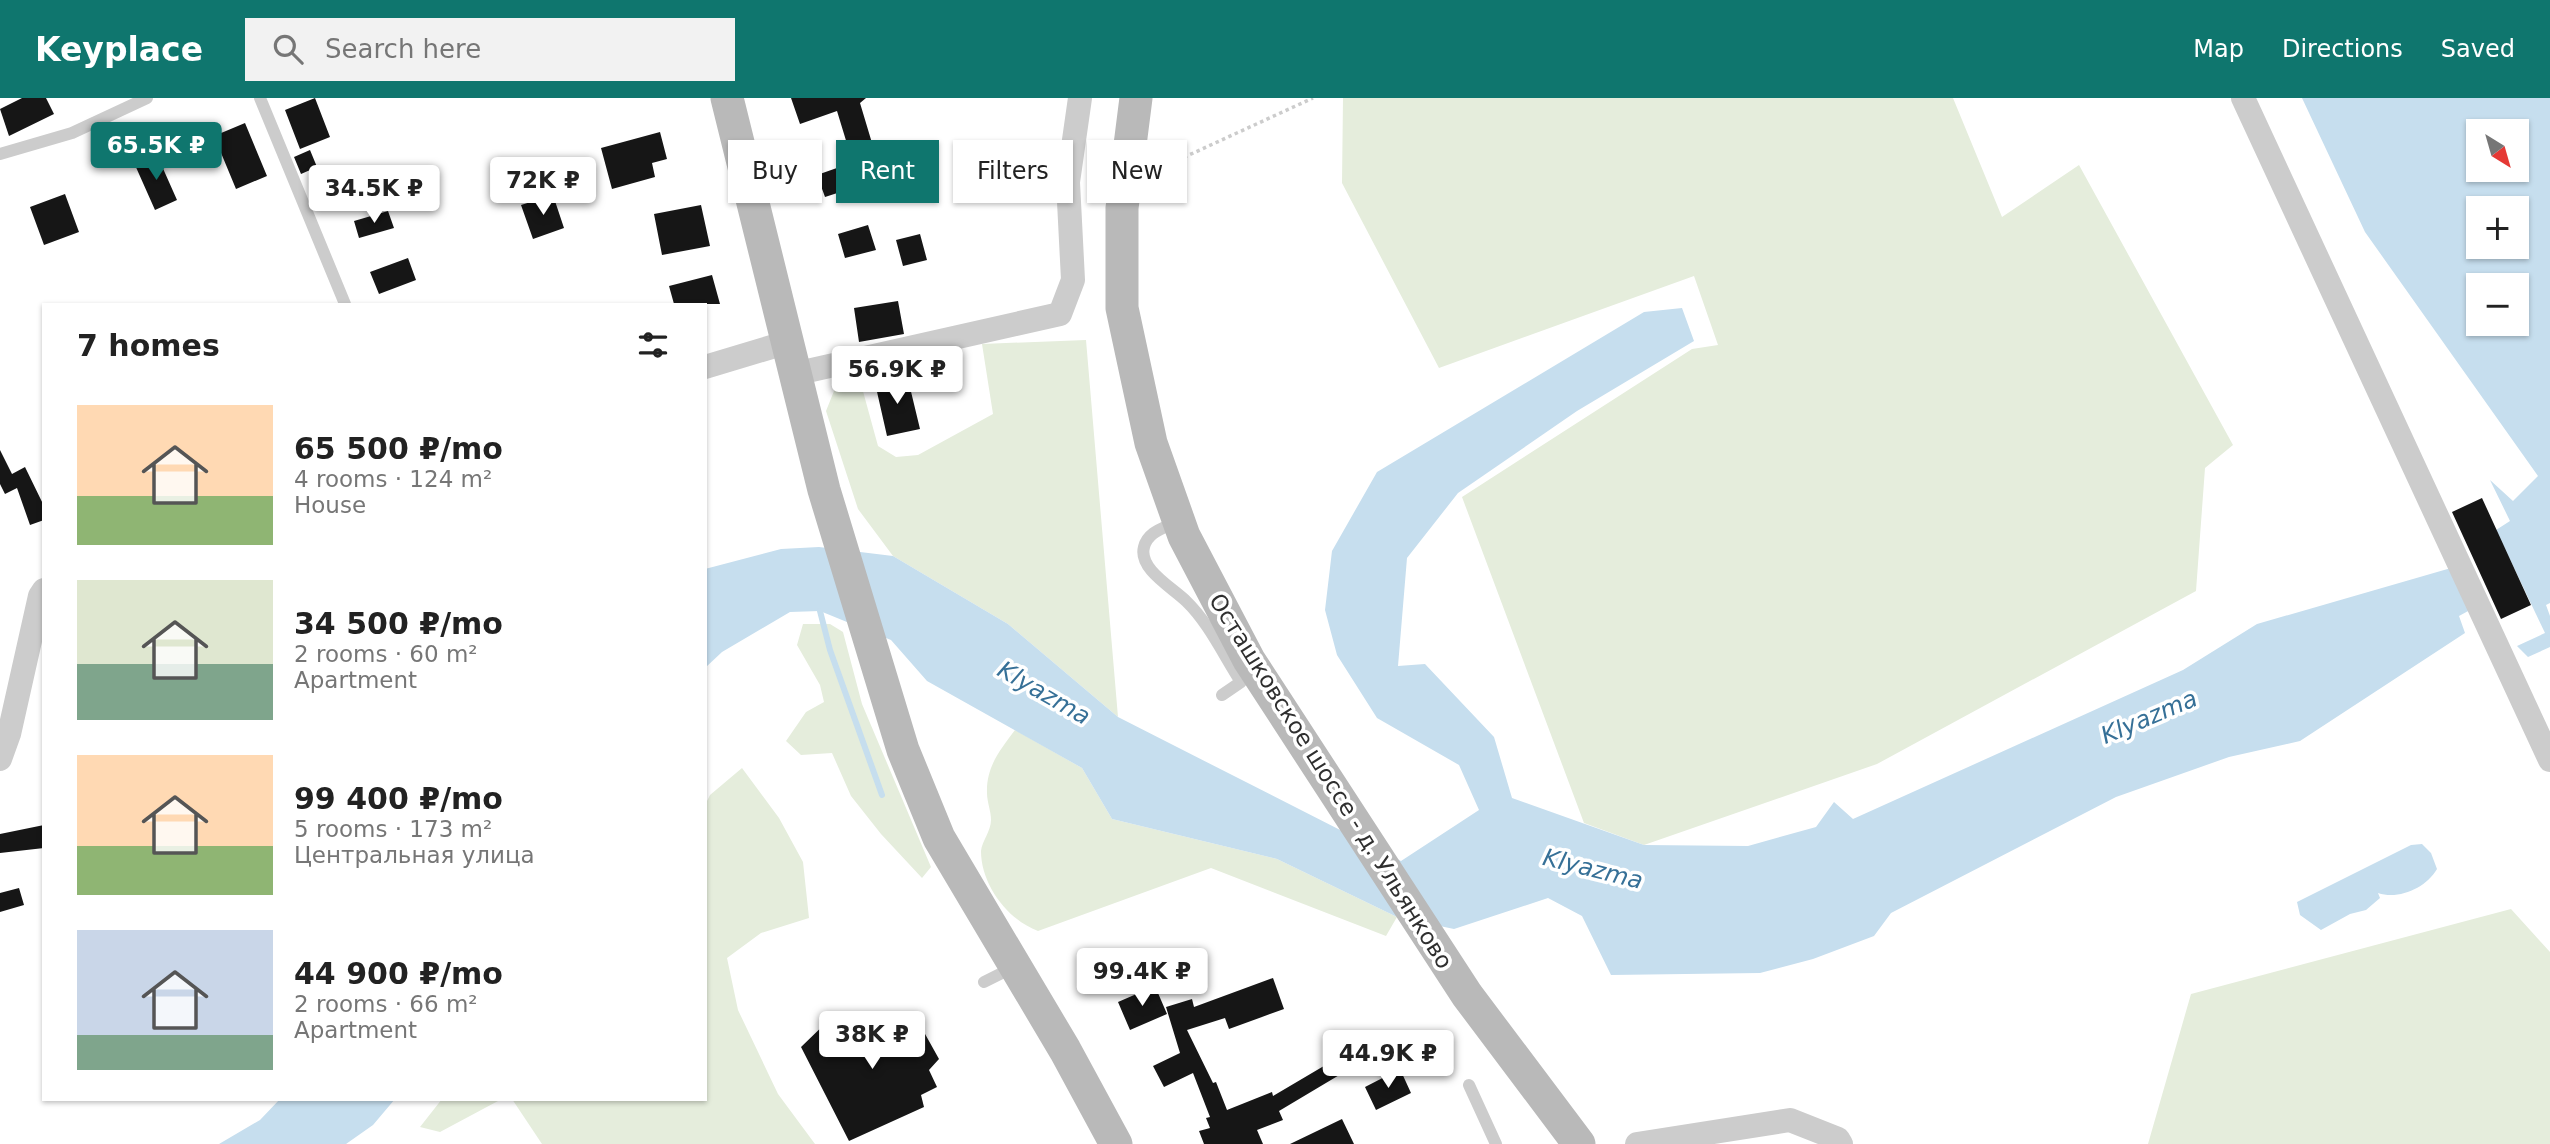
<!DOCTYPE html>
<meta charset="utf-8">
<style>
body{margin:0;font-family:"DejaVu Sans",sans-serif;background:#f2f2f2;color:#222;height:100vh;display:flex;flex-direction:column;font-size:26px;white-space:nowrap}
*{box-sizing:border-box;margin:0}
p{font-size:23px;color:#767676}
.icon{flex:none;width:38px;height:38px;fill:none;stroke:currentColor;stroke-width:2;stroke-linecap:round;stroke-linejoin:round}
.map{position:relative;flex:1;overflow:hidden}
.panel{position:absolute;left:42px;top:205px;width:665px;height:798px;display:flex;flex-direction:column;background:#fff;border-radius:0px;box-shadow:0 2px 5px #0004}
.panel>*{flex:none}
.hud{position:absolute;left:728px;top:42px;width:665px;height:63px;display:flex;gap:14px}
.needle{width:46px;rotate:143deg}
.controls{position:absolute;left:2466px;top:21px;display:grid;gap:14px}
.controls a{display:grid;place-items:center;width:63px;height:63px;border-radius:0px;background:#fff;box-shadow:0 2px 5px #0004;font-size:35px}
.price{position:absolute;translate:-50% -60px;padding:0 16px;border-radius:7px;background:#fff;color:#222;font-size:23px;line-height:46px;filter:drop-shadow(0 2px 4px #0008)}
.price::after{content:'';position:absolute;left:50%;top:42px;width:21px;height:16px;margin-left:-10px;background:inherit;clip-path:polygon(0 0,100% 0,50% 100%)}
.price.current{background:#0f766e;color:#fff}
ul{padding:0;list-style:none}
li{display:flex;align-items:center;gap:21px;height:175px;padding:0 35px}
li span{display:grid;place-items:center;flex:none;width:196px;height:140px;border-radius:0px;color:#555}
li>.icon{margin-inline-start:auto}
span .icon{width:84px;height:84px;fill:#fffc;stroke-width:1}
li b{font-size:30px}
h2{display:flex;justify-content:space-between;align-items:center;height:84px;padding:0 35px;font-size:30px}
.tag{padding:0 24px;border-radius:0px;background:#fff;box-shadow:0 2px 5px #0004;font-size:24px;line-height:63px}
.tag.current{background:#0f766e;color:#fff}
header{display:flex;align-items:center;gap:42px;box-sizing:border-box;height:98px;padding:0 35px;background:#0f766e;color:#fff}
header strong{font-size:33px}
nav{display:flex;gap:38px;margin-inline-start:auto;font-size:24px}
.search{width:490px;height:63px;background:#f2f2f2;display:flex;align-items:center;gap:18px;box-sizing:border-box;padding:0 24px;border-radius:0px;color:#767676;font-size:26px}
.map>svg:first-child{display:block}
</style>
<header>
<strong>Keyplace</strong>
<div class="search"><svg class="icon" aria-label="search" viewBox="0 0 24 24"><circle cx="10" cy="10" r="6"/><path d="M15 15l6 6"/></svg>Search here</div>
<nav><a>Map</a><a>Directions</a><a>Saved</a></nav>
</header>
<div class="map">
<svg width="2550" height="1046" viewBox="0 0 2550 1046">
<rect width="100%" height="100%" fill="#fff"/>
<!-- green -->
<path fill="#e5eddc" d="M1343,0H1953L2002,119L2079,67L2233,347L2205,370L2196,493L1877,666L1644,747L1584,725L1462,399L1692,251L1718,247L1694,178L1439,270L1342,85Z
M1086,242L1118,619L1008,526L893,458L858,411L826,313L834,293L858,275L878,348L896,359L918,357L993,316L982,246Z
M803,526H830L843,534L862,606L931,769L922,780L881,736L851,698L832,655L801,657L786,643L806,614L824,604L820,587L797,547Z
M1015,632L1082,670L1112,721L1277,761L1397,819L1386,838L1211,770L1038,833C1008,822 981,787 981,753C982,743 991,733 991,722C991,713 987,704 987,695C986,669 1000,652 1015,632Z
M742,670L779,720L803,764L809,820L761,835L727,860L738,912L778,996L815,1046H542L512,1001H705V707L710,697Z
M2511,811L2550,854V1046H2148L2191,896Z
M442,1001H510L498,1003L440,1034L420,1029Z"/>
<!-- water -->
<path fill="#c6deee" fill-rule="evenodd" d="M2302,0H2550V505L2546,507L2550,518V549L2528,559L2517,548L2545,535L2496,432L2510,423L2490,382L2513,403L2538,378L2365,134ZM2478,33H2516V72H2478ZM2478,110H2516V149H2478ZM2478,187H2516V226H2478Z
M1682,210L1694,243L1577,313L1458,395L1407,460L1398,568L1425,566L1494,639L1512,700L1644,747L1748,748L1816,729L1834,704L1853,721L2183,572L2257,526L2451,470L2470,512L2459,518L2465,535L2300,643L2229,659L2116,699L1891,815L1874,838L1813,861L1760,875L1611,877L1582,818L1548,800L1454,831L1397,819L1277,761L1112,721L1082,670L927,583L891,542L820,513L790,514L722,554L705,570V471L781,451L819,449L893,458L1008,526L1118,619L1401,763L1479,712L1459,667L1377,620L1337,557L1325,512L1332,453L1377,374L1644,214Z
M2422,746L2431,755L2437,771C2426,790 2399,802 2378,795L2380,800L2366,812L2350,816L2321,832L2300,817L2297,804L2411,747Z
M280,1001H395L373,1027L346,1046H219L260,1022Z"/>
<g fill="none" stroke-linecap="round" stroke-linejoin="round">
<!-- stream -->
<path stroke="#c6deee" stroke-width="6" d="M820,513L830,552L882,697"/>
</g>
<!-- building -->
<path fill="#161616" d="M22,0H46L54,16L9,38L0,11Z
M315,0L330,39L300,51L285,12Z
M791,0H866L860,5L878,65L855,72L837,13L800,26Z
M245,25L267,78L236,91L214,38Z
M660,34L667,61L652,65L655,79L612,91L601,50Z
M999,49L1006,68L975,79L968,60Z
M310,52L317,69L301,76L294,59Z
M157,57L177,102L155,112L135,67Z
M851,65L859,88L825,99L817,77Z
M65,96L79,134L44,147L30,109Z
M553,97L564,130L533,141L521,107Z
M701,107L710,148L662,157L654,116Z
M388,113L394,130L359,140L354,123Z
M868,127L876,152L845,160L838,136Z
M920,136L927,162L903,168L896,142Z
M408,160L416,182L379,196L370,174Z
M712,177L720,206H674L669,188Z
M898,203L904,236L859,244L854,210Z
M907,277L920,331L887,338L875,285Z
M0,352L12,376L25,369L44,408V422L30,427L17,390L5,396L0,386Z
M2482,400L2531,507L2501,521L2452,414Z
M44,727V750L0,755V736Z
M19,790L24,807L0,814V795Z
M1273,880L1284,911L1229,931L1225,920L1187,932L1213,985L1216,984L1227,1012L1272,994L1273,998L1334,962L1341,976L1279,1013L1283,1022L1257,1032L1263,1046H1204L1199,1033L1210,1030L1206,1020L1210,1019L1193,975L1164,989L1153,968L1180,955L1166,909L1192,901L1194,909Z
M1155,888L1167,916L1130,932L1118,904Z
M852,916L869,932L885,921L915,918L939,961L929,972L937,989L921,997L924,1009L849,1043L801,949L831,920L841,928Z
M1400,971L1411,995L1376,1012L1365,989Z
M1342,1021L1354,1046H1290Z"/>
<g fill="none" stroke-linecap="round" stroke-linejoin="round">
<!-- path -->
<path stroke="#ccc" stroke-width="3.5" stroke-dasharray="3.5 3.5" stroke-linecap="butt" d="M1152,74L1313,0"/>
<!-- lane -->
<path stroke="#ccc" stroke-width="12" d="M260,0L345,206
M0,56L72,35L147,0
M1178,423C1165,430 1148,433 1144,449C1138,471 1173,490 1186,503C1209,525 1224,558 1241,584L1222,597
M984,884L1014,869
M1469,987L1496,1046"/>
<!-- street -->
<path stroke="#ccc" stroke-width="24" d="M2243,0L2550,662
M705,269L785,245
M794,276L1060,216L1073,182L1068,84L1080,0
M0,661L9,636L40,498L44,492
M1637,1046L1790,1022L1838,1041L1841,1046"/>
<!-- secondary -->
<path stroke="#b9b9b9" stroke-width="33" d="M727,0L824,392L903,652L939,740L1065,952L1116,1046
M1136,0L1122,110V210L1151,345L1184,438L1249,562L1467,897L1579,1046"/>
</g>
<g text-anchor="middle" stroke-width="7" stroke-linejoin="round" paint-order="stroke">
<!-- street labels -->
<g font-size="23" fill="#2f2f2f" stroke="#fff">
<text transform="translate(1331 683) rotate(58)" y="8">Осташковское шоссе - д. Ульянково</text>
</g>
<!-- water labels -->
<g font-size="24" font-style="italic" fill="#367097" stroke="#fff">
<text transform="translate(1044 595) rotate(30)" y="8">Klyazma</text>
<text transform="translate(2149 619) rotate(-23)" y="8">Klyazma</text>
<text transform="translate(1593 771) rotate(14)" y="8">Klyazma</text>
</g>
</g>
</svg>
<div class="controls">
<a><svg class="needle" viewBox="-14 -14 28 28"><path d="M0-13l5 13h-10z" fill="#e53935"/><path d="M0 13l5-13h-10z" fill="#767676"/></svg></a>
<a>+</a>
<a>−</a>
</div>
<b class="price current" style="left:156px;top:84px">65.5K ₽</b>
<b class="price" style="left:543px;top:119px">72K ₽</b>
<b class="price" style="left:374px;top:127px">34.5K ₽</b>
<b class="price" style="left:897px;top:308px">56.9K ₽</b>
<b class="price" style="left:1142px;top:910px">99.4K ₽</b>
<b class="price" style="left:872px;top:973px">38K ₽</b>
<b class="price" style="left:1388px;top:992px">44.9K ₽</b>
<div class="hud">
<a class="tag">Buy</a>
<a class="tag current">Rent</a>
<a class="tag">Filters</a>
<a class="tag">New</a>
</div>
<section class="panel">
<h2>7 homes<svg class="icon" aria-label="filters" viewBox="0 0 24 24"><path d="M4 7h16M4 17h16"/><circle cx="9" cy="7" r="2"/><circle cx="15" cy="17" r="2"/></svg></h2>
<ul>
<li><span style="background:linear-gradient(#ffd9b3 65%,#8fb573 0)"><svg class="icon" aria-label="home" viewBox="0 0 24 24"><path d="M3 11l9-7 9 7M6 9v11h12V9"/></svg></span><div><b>65 500 ₽/mo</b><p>4 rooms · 124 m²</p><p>House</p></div></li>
<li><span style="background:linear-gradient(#dfe7d0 60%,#7fa58c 0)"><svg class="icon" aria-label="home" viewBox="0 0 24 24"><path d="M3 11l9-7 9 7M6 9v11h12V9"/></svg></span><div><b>34 500 ₽/mo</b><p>2 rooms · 60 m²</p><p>Apartment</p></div></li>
<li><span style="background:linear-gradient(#ffd9b3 65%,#8fb573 0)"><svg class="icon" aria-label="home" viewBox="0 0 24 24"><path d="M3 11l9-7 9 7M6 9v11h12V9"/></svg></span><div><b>99 400 ₽/mo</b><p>5 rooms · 173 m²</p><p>Центральная улица</p></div></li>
<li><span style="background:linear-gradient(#c9d6e8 75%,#7fa58c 0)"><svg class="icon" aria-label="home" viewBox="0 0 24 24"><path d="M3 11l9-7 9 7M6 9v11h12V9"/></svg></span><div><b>44 900 ₽/mo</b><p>2 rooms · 66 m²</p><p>Apartment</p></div></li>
</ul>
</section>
</div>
